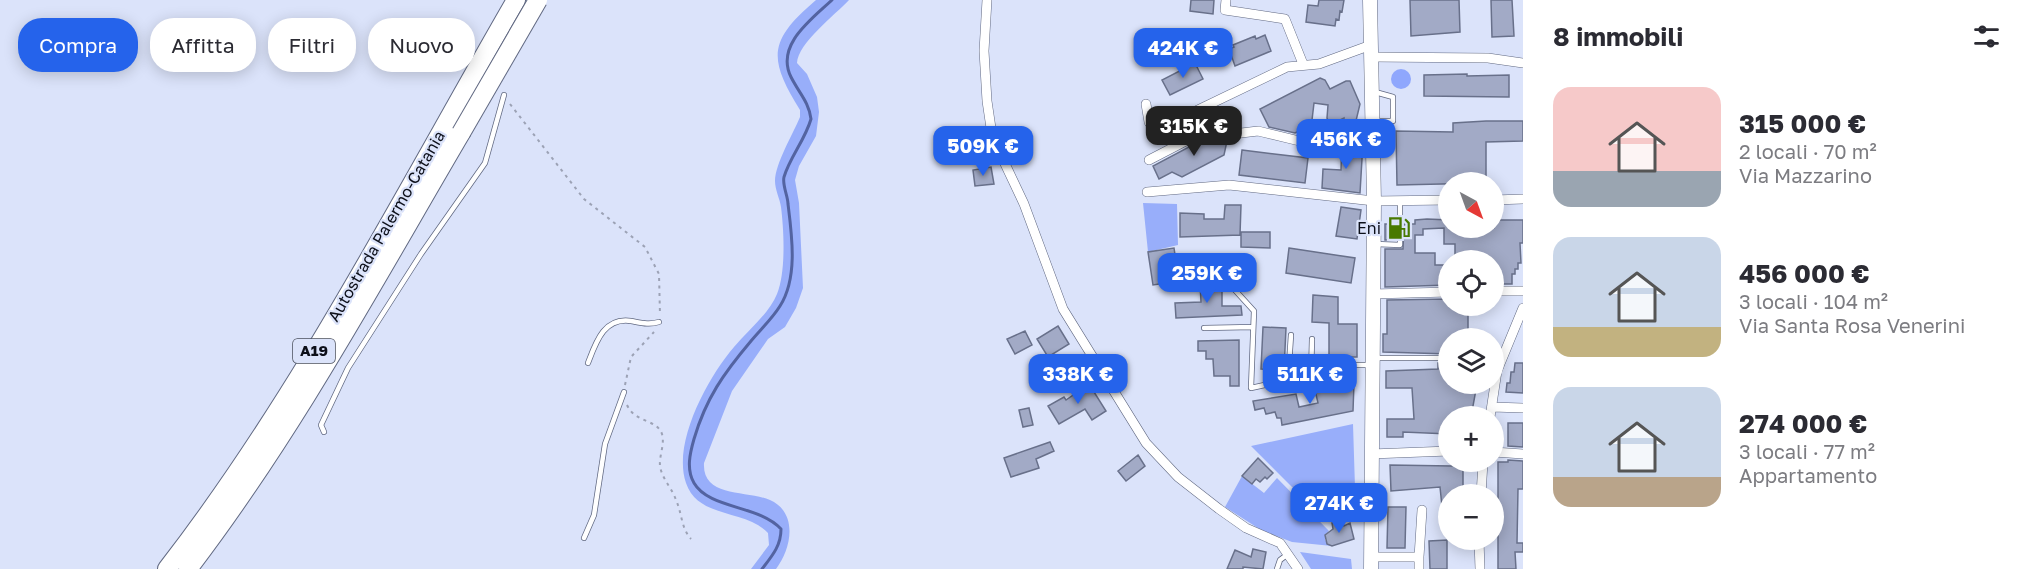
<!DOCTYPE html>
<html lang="it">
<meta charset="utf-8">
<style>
body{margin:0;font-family:"Golos Text",sans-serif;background:#f7f7f7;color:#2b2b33;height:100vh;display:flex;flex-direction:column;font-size:22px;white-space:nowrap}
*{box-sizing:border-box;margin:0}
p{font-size:20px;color:#7c7c81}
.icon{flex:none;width:33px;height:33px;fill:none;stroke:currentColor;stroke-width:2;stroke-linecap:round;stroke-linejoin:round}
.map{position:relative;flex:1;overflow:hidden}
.details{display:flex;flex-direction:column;background:#fff;width:510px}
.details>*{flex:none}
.guide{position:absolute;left:18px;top:18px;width:570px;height:54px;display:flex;gap:12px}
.needle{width:39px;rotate:139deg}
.controls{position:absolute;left:1438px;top:172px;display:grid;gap:12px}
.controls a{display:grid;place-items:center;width:66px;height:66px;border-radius:50%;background:#fff;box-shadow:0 3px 15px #0003;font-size:30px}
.price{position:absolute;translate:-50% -51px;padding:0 14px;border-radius:12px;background:#2563eb;color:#fff;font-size:20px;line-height:39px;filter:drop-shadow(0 2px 3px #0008)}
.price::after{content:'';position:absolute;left:50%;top:36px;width:18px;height:14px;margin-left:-9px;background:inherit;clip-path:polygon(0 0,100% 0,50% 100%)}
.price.current{background:#222;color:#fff}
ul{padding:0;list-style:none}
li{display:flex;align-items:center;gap:18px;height:150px;padding:0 30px}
li span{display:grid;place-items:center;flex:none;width:168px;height:120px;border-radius:18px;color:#555}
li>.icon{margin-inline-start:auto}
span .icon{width:72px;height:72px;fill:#fffc;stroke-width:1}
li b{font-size:26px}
h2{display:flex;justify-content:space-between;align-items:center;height:72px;padding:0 30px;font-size:26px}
.pill{padding:0 21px;border-radius:24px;background:#fff;box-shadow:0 3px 15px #0003;font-size:21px;line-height:54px}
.pill.current{background:#2563eb;color:#fff}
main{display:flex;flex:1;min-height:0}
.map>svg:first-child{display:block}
</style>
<main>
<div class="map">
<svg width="1523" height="569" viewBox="0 0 1523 569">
<rect width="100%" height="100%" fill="#dbe3fa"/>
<!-- green -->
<path fill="#98aefa" d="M816,0H849C835,15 798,43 797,63L807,74L817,97L819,112L816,136L799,166L795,180L799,203L803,288L796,308L785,327L768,339L732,391L704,463C702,498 747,490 770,500C799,513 791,550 776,569H751L769,545L768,533C746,509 698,519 686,483C672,443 708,377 734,347C748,330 769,314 777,294C786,272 784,231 781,207C780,199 775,190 775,181C775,164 793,134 800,117V110C768,58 768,41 816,0Z
M1143,203L1177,204L1178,245L1148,252Z
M1353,424L1356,519L1327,522L1251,446Z
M1242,476L1264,493L1277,478L1329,531L1325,535V540L1332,546L1292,542L1261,530L1225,507Z
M1300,552L1351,559L1352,569H1311Z"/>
<!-- forest -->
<path fill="#8fa7fd" d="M1391 79a10 10 0 1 1 20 0a10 10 0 1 1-20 0Z"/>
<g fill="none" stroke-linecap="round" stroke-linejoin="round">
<!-- stream -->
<path stroke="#5363a1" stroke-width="3" d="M762,569C772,556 781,546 781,529C759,505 709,509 694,483C686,469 690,453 694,439C706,398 724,373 751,341C760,330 772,319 780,306C798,278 792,236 788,204C788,196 782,185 784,177C790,157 805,140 811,119C809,102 799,93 791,77C775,45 812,19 832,0"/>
</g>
<!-- building -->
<path fill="#a2aac6" stroke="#68708a" stroke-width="1.5" d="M1191,0H1214L1213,14L1190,11Z
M1319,0H1344L1342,12L1340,11L1339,20L1336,19L1335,26L1306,22L1308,5L1318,6Z
M1410,0H1459L1460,32L1411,36Z
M1491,0H1512L1514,36L1492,37Z
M1195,35L1196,53L1158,54L1157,36Z
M1265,35L1271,51L1235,66L1229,49L1234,47L1233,45L1255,36L1256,39Z
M1195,63L1203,79L1170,95L1162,80Z
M1467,74V76L1509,75V97L1424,96V75Z
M1320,78L1325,80L1330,89L1346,81H1350L1360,104L1355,125L1344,120V118L1330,125L1327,118L1328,105L1314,103L1310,137L1305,128L1295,133L1269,127L1260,109Z
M1486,121H1523V141L1486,142V183L1397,185L1396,131L1453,132V123Z
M1221,130L1227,141L1224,155L1182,177L1172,172L1159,179L1153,166Z
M1342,140L1363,142L1360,193L1322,188L1323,169L1341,170Z
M1242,150L1308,158L1305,183L1239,175Z
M991,167L994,184L975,186L973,170Z
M1225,205H1241L1240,235L1180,237V213L1204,214V219H1224Z
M1341,207L1361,210L1357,239L1336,236Z
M1427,219L1449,220V228H1494V220H1523V243H1520L1521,263H1518V269H1515V274H1512V284H1494V261H1455V244H1444V228L1423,229V235H1415V253H1435V265H1449V285L1385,287V249H1403L1404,224H1415V220Z
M1385,224H1395V240H1385Z
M1241,232H1270V248L1241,247Z
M1174,248L1179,281L1153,285L1148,252Z
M1289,248L1355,258L1351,283L1286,273Z
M1200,283H1222V306H1241L1242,315L1176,318L1175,303L1201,302Z
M1313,295L1338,297V324H1357V357H1329V323L1312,322Z
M1449,299V306H1468V339H1449V354L1383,352V334H1387V300Z
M1058,326L1069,344L1048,357L1037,339Z
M1263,327L1286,328L1284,370L1261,369Z
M1025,331L1032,345L1015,354L1007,339Z
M1239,340V386H1230V376H1214L1213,359H1206V351H1198V341Z
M1438,363H1449V384H1477L1471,417H1449V434L1403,432V437H1387V419H1414L1412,388H1386V371L1438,369Z
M1515,363H1523V393L1506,392L1507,383H1510L1511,372H1514Z
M1354,383L1353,411L1282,425L1281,418H1277L1275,412L1266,414L1264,408L1255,410L1253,401L1296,394L1299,407L1318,403L1315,390Z
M1089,384L1106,411L1092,420L1085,409L1059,424L1048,406L1064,397L1066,400Z
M1029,408L1033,425L1023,427L1019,410Z
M1508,423H1523V447L1508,446Z
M1050,442L1054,451L1036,459L1039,468L1011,477L1004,458Z
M1138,455L1145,466L1126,481L1118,471Z
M1258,458L1273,473L1267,479L1265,477L1260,482L1256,479L1252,484L1242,476Z
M1508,460L1523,461V489H1518L1517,543H1523V552H1515L1516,569H1498V462H1508Z
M1453,463L1463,464V495H1449V516H1443L1440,487L1391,491L1390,465L1452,466Z
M1388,507H1406L1405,548H1387Z
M1342,520L1344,526L1350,523L1354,539L1332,546L1327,544L1325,535L1333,529L1332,523Z
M1447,540V569H1430L1429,541Z
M1253,549L1266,552L1263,569L1243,567V569H1227L1235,550L1251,557Z"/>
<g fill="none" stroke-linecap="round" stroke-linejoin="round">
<!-- lane casing -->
<g stroke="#616982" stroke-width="6">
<path id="lane" d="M1375,92L1393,97V121H1375
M1376,244L1400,245V201
M1192,279L1224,278L1254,311L1251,388L1355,365H1370
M1204,328L1253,327
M1374,358H1449
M588,363C596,342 604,317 631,321C642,323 649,325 659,322
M1311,375L1312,339
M1288,380L1291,335
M324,432L321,425L348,368L421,254L485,163L504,95
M584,538L594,515L605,444L624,392
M1277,569L1280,560L1288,554"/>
</g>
<!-- street casing -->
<g stroke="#616982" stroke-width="10">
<path id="street" d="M987,0L984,51L987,101L991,128L999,151L1024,204L1063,309L1146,443L1178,477L1219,509L1246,528L1280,543L1298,569
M1226,0L1225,10L1285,19L1303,64
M1371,57L1488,58L1523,63
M1146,104L1149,122L1177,120L1287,67L1319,64L1371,45
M1149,160L1226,120L1233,134L1258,131L1312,144L1330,132L1373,134
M1147,192L1229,185L1374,201L1449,200
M1494,200L1523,199
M1494,291H1523
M1373,294L1449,292
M1492,407L1523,408
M1490,417L1497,371L1523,308
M1494,452L1523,454
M1371,454L1449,451
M1481,495L1483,462
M1479,540L1480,569
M1371,557H1419V569
M1419,557L1422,510"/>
</g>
<!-- secondary casing -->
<g stroke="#616982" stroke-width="15">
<path id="secondary" d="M1370,0L1374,201L1371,569"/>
</g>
<!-- highway casing -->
<g stroke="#616982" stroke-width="20">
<path id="highway" d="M167,569C302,395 406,190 516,0
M188,569C292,433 374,281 461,133"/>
</g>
<!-- path -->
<path stroke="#9ca2b5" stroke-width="2" stroke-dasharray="3 4.5" stroke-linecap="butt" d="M510,104L584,199L645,247L659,274L660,315
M625,385L631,357L654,332
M627,405C635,423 657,419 662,434C665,444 659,456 660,466C662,479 672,488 676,500C682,513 681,528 691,539"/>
<!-- lane -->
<use href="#lane" stroke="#fff" stroke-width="4.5"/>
<!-- street -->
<use href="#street" stroke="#fff" stroke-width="9"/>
<!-- secondary -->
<use href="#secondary" stroke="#fff" stroke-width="14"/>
<!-- highway -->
<use href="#highway" stroke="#fff" stroke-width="18"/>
<!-- highway-bridge casing -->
<g stroke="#616982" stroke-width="20" stroke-linecap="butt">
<path id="highway-bridge" d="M461,133L538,0"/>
</g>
<!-- highway-bridge -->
<use href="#highway-bridge" stroke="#fff" stroke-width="18"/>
</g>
<!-- icons -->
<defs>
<g id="fuel-bare" transform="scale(1.8)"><path d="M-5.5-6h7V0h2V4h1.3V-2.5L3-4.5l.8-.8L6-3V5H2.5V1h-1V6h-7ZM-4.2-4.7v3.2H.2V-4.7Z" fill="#487900" stroke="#dbe3fa" stroke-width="2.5" paint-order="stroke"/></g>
</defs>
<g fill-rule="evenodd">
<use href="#fuel-bare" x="1399" y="228"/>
</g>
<g text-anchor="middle" stroke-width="4.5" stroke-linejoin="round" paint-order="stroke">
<!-- shield labels -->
<rect fill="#dbe3fa" stroke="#4a4f5c" stroke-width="1.5" x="293" y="339" width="42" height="24" rx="4.5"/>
<g font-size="15" font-weight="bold" fill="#0c0f19">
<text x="314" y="356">A19</text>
</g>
<!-- street labels -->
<g font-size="16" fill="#0c0f19" stroke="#dbe3fa">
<text transform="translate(386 226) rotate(-60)" y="6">Autostrada Palermo-Catania</text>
</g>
<!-- poi labels -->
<g font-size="16" fill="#0c0f19" stroke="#dbe3fa" text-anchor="end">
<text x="1381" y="234">Eni</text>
</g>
</g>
</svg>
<div class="controls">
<a><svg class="needle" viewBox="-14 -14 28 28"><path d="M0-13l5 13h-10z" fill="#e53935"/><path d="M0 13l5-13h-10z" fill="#7c7c81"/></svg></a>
<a><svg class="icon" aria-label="locate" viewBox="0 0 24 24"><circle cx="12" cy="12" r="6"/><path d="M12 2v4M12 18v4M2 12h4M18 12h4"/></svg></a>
<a><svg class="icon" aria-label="layers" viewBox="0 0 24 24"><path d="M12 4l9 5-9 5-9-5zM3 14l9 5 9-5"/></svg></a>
<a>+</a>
<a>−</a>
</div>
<b class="price" style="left:1183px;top:79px">424K €</b>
<b class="price current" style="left:1194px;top:157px">315K €</b>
<b class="price" style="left:1346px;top:170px">456K €</b>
<b class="price" style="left:983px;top:177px">509K €</b>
<b class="price" style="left:1207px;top:304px">259K €</b>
<b class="price" style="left:1078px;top:405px">338K €</b>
<b class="price" style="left:1310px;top:405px">511K €</b>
<b class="price" style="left:1339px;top:534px">274K €</b>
<div class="guide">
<a class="pill current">Compra</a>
<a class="pill">Affitta</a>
<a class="pill">Filtri</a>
<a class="pill">Nuovo</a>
</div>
</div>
<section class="details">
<h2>8 immobili<svg class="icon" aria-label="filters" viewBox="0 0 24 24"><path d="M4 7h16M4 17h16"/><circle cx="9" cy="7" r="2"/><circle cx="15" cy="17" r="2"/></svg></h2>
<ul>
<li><span style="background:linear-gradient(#f6c9c9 70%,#9aa5b1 0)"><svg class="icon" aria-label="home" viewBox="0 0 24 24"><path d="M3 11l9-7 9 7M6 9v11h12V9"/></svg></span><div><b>315 000 €</b><p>2 locali · 70 m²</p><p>Via Mazzarino</p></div></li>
<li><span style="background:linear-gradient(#c9d6e8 75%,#c2b280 0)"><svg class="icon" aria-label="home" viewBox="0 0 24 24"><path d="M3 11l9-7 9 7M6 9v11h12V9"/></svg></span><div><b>456 000 €</b><p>3 locali · 104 m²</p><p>Via Santa Rosa Venerini</p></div></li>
<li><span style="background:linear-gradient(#c9d6e8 75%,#b9a48a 0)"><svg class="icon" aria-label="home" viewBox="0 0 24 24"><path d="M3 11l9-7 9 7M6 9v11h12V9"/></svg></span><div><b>274 000 €</b><p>3 locali · 77 m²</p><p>Appartamento</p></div></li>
</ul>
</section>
</main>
